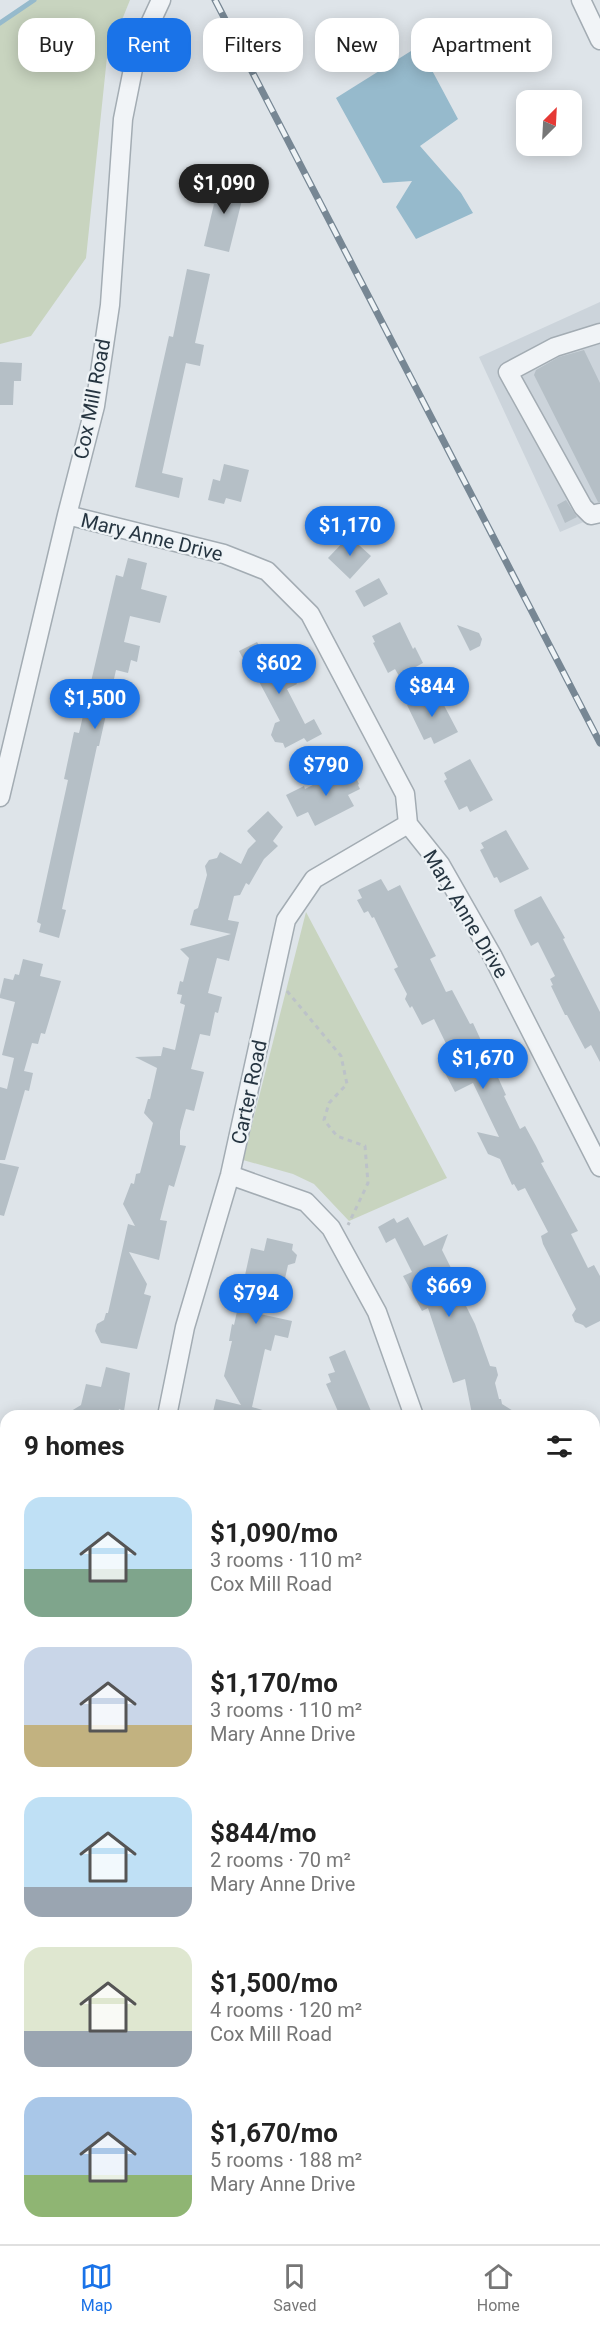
<!DOCTYPE html>
<meta charset="utf-8">
<style>
body{margin:0;font-family:Roboto,sans-serif;background:#f6f6f6;color:#222;height:100vh;display:flex;flex-direction:column;font-size:22px;white-space:nowrap}
*{box-sizing:border-box;margin:0}
p{font-size:20px;color:#767676}
.icon{flex:none;width:33px;height:33px;fill:none;stroke:currentColor;stroke-width:2;stroke-linecap:round;stroke-linejoin:round}
.map{position:relative;flex:1;overflow:hidden}
.panel{position:absolute;left:0px;top:1410px;width:600px;height:834px;display:flex;flex-direction:column;background:#fff;border-radius:18px 18px 0 0;box-shadow:0 3px 15px #0003}
.panel>*{flex:none}
.banner{position:absolute;left:18px;top:18px;width:564px;height:54px;display:flex;gap:12px}
.needle{width:39px;rotate:24deg}
.buttons{position:absolute;left:516px;top:90px;display:grid;gap:12px}
.buttons a{display:grid;place-items:center;width:66px;height:66px;border-radius:12px;background:#fff;box-shadow:0 3px 15px #0003;font-size:30px}
.price{position:absolute;translate:-50% -51px;padding:0 14px;border-radius:21px;background:#1a73e8;color:#fff;font-size:20px;line-height:39px;filter:drop-shadow(0 2px 3px #0008)}
.price::after{content:'';position:absolute;left:50%;top:36px;width:18px;height:14px;margin-left:-9px;background:inherit;clip-path:polygon(0 0,100% 0,50% 100%)}
.price.selected{background:#222;color:#fff}
ul{padding:0;list-style:none}
li{display:flex;align-items:center;gap:18px;height:150px;padding:0 24px}
li span{display:grid;place-items:center;flex:none;width:168px;height:120px;border-radius:18px;color:#555}
li>.icon{margin-inline-start:auto}
span .icon{width:72px;height:72px;fill:#fffc;stroke-width:1}
li b{font-size:26px}
h2{display:flex;justify-content:space-between;align-items:center;height:72px;padding:0 24px;font-size:26px}
.tag{padding:0 21px;border-radius:18px;background:#fff;box-shadow:0 3px 15px #0003;font-size:21px;line-height:54px}
.tag.selected{background:#1a73e8;color:#fff}
.menu{display:flex;justify-content:space-around;align-items:center;height:84px;border-top:2px solid #e0e0e0;background:#fff;font-size:16px;color:#767676}
.menu a{display:grid;justify-items:center;gap:3px}
.menu .selected{color:#1a73e8}
.map>svg:first-child{display:block}
</style>
<div class="map">
<svg width="600" height="2244" viewBox="0 0 600 2244">
<rect width="100%" height="100%" fill="#dee4e9"/>
<!-- built -->
<path fill="#ccd4db" d="M600,302V515L560,532L479,357Z
M8,2238H86L94,2244H4Z
M102,2238H357L365,2244H97Z"/>
<!-- green -->
<path fill="#c8d4bf" d="M33,0H130L107,57L86,258L31,336L0,344V22Z
M306,912L447,1178L349,1221L314,1184L293,1174L243,1160Z
M594,1726H600V1930L594,1938Z"/>
<!-- water -->
<path fill="#96bacc" d="M419,46L458,119L420,146L461,193L473,213L416,239L396,207L412,181L383,183L336,98Z"/>
<g fill="none" stroke-linecap="round" stroke-linejoin="round">
<!-- stream -->
<path stroke="#96bacc" stroke-width="5" d="M0,23L34,0"/>
</g>
<!-- building -->
<path fill="#b5bfc6" d="M215,180L245,188L229,252L204,246L214,204L209,203Z
M187,269L210,274L195,343L204,345L200,366L186,363L162,473L183,478L179,498L135,487L169,336L173,337Z
M584,350L600,383V502H598L534,375L536,370L559,357Z
M0,362L22,363L21,381H14L13,405H0Z
M224,464L249,470L241,502L226,498L224,504L208,500L213,479L220,481Z
M566,500L577,517L565,523L557,505Z
M349,536L371,556L350,579L328,558Z
M128,558L147,563L141,589L167,596L160,623L130,616L124,642L140,646L137,662L131,660L128,673L116,670L99,746H97L62,909L66,910L59,938L39,932L41,924L37,922L68,780L64,779L74,732L79,733L116,575L123,577Z
M379,578L388,594L364,607L355,591Z
M400,622L413,649L415,647L423,663L399,676L395,669L388,673L373,643L375,642L372,636Z
M457,625L479,633L482,639L480,646L470,651Z
M257,642L265,655L279,648L297,684L287,689L305,724L314,719L322,734L307,742L304,738L285,748L283,743L275,742L271,735L275,723L280,721L255,674L252,676L239,651Z
M436,690L458,732L434,744L431,737L424,740L407,705Z
M470,759L493,800L470,812L467,806L459,810L444,781L447,779L444,773Z
M350,766L359,784L358,785L360,789L348,795L354,806L315,826L308,812L297,817L286,795L304,786L305,789Z
M268,811L283,827L273,841L278,846L264,859L249,885L246,883L240,895L234,896L228,920L239,922L229,961L217,958L208,993L222,997L218,1013L215,1012L210,1036L200,1034L191,1069L204,1072L194,1111L186,1109L180,1131V1145L186,1146L174,1187L169,1185L160,1220L167,1221L159,1260L129,1252L147,1284L144,1294L151,1296L137,1349L101,1343L95,1331L97,1324L104,1320L106,1313H108L128,1224L135,1226L123,1204L131,1183L134,1184L136,1174L140,1173L153,1123L144,1113L148,1099H150L157,1068L135,1057L161,1056L163,1047L175,1050L185,1005L180,1003L182,995L177,994L180,981L183,982L189,958L180,949L231,934L190,925L194,910L198,908L207,875L205,866L209,860L217,858L220,852L241,864L248,849L256,841L247,831Z
M506,830L529,869L500,883L497,877L494,878L480,850L484,848L481,843Z
M381,879L388,891L400,885L436,956L430,959L446,992L452,990L470,1024L473,1023L506,1095L504,1096L520,1129L525,1126L536,1146L544,1162L541,1163L578,1231L571,1234L588,1268L594,1265L600,1276V1321L586,1328L583,1325L575,1322L572,1315L576,1309L543,1244L541,1236L548,1232L525,1188L518,1191L514,1184L512,1185L500,1159L488,1154L477,1132L499,1137L473,1083L455,1092L445,1073L456,1068L453,1063L455,1062L434,1019L422,1025L412,1006L410,1008L405,999L407,994L394,969L398,967L374,917L372,918L368,911L364,913L357,900L362,898L358,890Z
M541,896L565,938L563,939L600,1012V1062L591,1045L585,1049L567,1015H565L551,986L553,985L550,979L555,976L538,942L531,946L516,916L514,910Z
M23,959L43,964L40,976L61,981L45,1034L41,1033L38,1044L32,1043L24,1071L33,1073L29,1091L25,1090L5,1160H0V1087L7,1089L14,1058L2,1055L15,1002L0,998V995L4,978L13,980L15,974L19,975Z
M0,1163L19,1167L4,1216L0,1215Z
M408,1217L424,1246L448,1234L442,1250L452,1270L431,1281L465,1289L468,1296L466,1306L475,1324L490,1366L496,1367L498,1375L495,1383L499,1399H501L502,1404L521,1416H476V1413L472,1414L465,1379L453,1383L428,1308L422,1311L403,1276L412,1272L395,1238L386,1243L378,1227L394,1218L397,1223Z
M267,1238L293,1244L292,1250L297,1255L295,1263L288,1265L284,1283L283,1289L288,1296L260,1314L292,1321L288,1338L275,1335L271,1351L265,1349L252,1407L266,1411L265,1416H212L216,1399L241,1405L224,1376L232,1341H229L232,1324L234,1325L251,1248L264,1251Z
M345,1350L371,1411L358,1416H340L326,1384L331,1382L328,1374L335,1372L329,1357Z
M106,1367L130,1373L124,1411L119,1409L117,1416H63L81,1405L86,1384L101,1387Z"/>
<g fill="none" stroke-linecap="round" stroke-linejoin="round">
<!-- minor casing -->
<g stroke="#a3acb3" stroke-width="21">
<path id="minor" d="M581,0L600,40
M600,333L555,347L508,372L583,507L591,515L600,513
M67,515L224,554L267,571L310,614L405,794L408,824L440,864L493,957L600,1167
M0,797L67,515L95,406L110,305L123,119L136,54L161,0
M230,1175L306,1202L331,1228L377,1312L414,1416
M167,1416L185,1327L230,1175L286,920L314,879L408,824
M0,1513L6,1514
M594,1598L600,1596
M0,1930L6,1935
M594,2001L600,2005
M392,2238L400,2244"/>
</g>
<!-- path -->
<path stroke="#bcc2c8" stroke-width="3" stroke-dasharray="4.5 4.5" stroke-linecap="butt" d="M287,991L341,1056L347,1084L329,1103L324,1120L337,1136L365,1146L368,1183L348,1225
M72,2238L79,2244
M14,2244L18,2238"/>
<!-- minor -->
<use href="#minor" stroke="#f1f4f7" stroke-width="18"/>
<!-- rail casing -->
<g stroke="#778794" stroke-width="7">
<path id="rail" d="M215,0L600,743"/>
</g>
<!-- rail -->
<use href="#rail" stroke="#eef3f6" stroke-width="4.5" stroke-dasharray="14" stroke-linecap="butt"/>
</g>
<g text-anchor="middle" stroke-width="4.5" stroke-linejoin="round" paint-order="stroke">
<!-- street labels -->
<g font-size="20" fill="#263541" stroke="#eef3f6">
<text transform="translate(92 399) rotate(-79)" y="7">Cox Mill Road</text>
<text transform="translate(152 537) rotate(14)" y="7">Mary Anne Drive</text>
<text transform="translate(466 914) rotate(59)" y="7">Mary Anne Drive</text>
<text transform="translate(249 1092) rotate(-78)" y="7">Carter Road</text>
</g>
</g>
</svg>
<div class="buttons">
<a><svg class="needle" viewBox="-14 -14 28 28"><path d="M0-13l5 13h-10z" fill="#e53935"/><path d="M0 13l5-13h-10z" fill="#767676"/></svg></a>
</div>
<b class="price selected" style="left:224px;top:215px">$1,090</b>
<b class="price" style="left:350px;top:557px">$1,170</b>
<b class="price" style="left:279px;top:695px">$602</b>
<b class="price" style="left:432px;top:718px">$844</b>
<b class="price" style="left:95px;top:730px">$1,500</b>
<b class="price" style="left:326px;top:797px">$790</b>
<b class="price" style="left:483px;top:1090px">$1,670</b>
<b class="price" style="left:449px;top:1318px">$669</b>
<b class="price" style="left:256px;top:1325px">$794</b>
<div class="banner">
<a class="tag">Buy</a>
<a class="tag selected">Rent</a>
<a class="tag">Filters</a>
<a class="tag">New</a>
<a class="tag">Apartment</a>
</div>
<section class="panel">
<h2>9 homes<svg class="icon" aria-label="filters" viewBox="0 0 24 24"><path d="M4 7h16M4 17h16"/><circle cx="9" cy="7" r="2"/><circle cx="15" cy="17" r="2"/></svg></h2>
<ul>
<li><span style="background:linear-gradient(#bfe0f5 60%,#7fa58c 0)"><svg class="icon" aria-label="home" viewBox="0 0 24 24"><path d="M3 11l9-7 9 7M6 9v11h12V9"/></svg></span><div><b>$1,090/mo</b><p>3 rooms · 110 m²</p><p>Cox Mill Road</p></div></li>
<li><span style="background:linear-gradient(#c9d6e8 65%,#c2b280 0)"><svg class="icon" aria-label="home" viewBox="0 0 24 24"><path d="M3 11l9-7 9 7M6 9v11h12V9"/></svg></span><div><b>$1,170/mo</b><p>3 rooms · 110 m²</p><p>Mary Anne Drive</p></div></li>
<li><span style="background:linear-gradient(#bfe0f5 75%,#9aa5b1 0)"><svg class="icon" aria-label="home" viewBox="0 0 24 24"><path d="M3 11l9-7 9 7M6 9v11h12V9"/></svg></span><div><b>$844/mo</b><p>2 rooms · 70 m²</p><p>Mary Anne Drive</p></div></li>
<li><span style="background:linear-gradient(#dfe7d0 70%,#9aa5b1 0)"><svg class="icon" aria-label="home" viewBox="0 0 24 24"><path d="M3 11l9-7 9 7M6 9v11h12V9"/></svg></span><div><b>$1,500/mo</b><p>4 rooms · 120 m²</p><p>Cox Mill Road</p></div></li>
<li><span style="background:linear-gradient(#a9c7e8 65%,#8fb573 0)"><svg class="icon" aria-label="home" viewBox="0 0 24 24"><path d="M3 11l9-7 9 7M6 9v11h12V9"/></svg></span><div><b>$1,670/mo</b><p>5 rooms · 188 m²</p><p>Mary Anne Drive</p></div></li>
</ul>
</section>
</div>
<nav class="menu">
<a class="selected"><svg class="icon" aria-label="map" viewBox="0 0 24 24"><path d="M3 6l6-2 6 2 6-2v14l-6 2-6-2-6 2zM9 4v14M15 6v14"/></svg>Map</a>
<a><svg class="icon" aria-label="saved" viewBox="0 0 24 24"><path d="M7 4h10v16l-5-4-5 4z"/></svg>Saved</a>
<a><svg class="icon" aria-label="home" viewBox="0 0 24 24"><path d="M3 11l9-7 9 7M6 9v11h12V9"/></svg>Home</a>
</nav>
